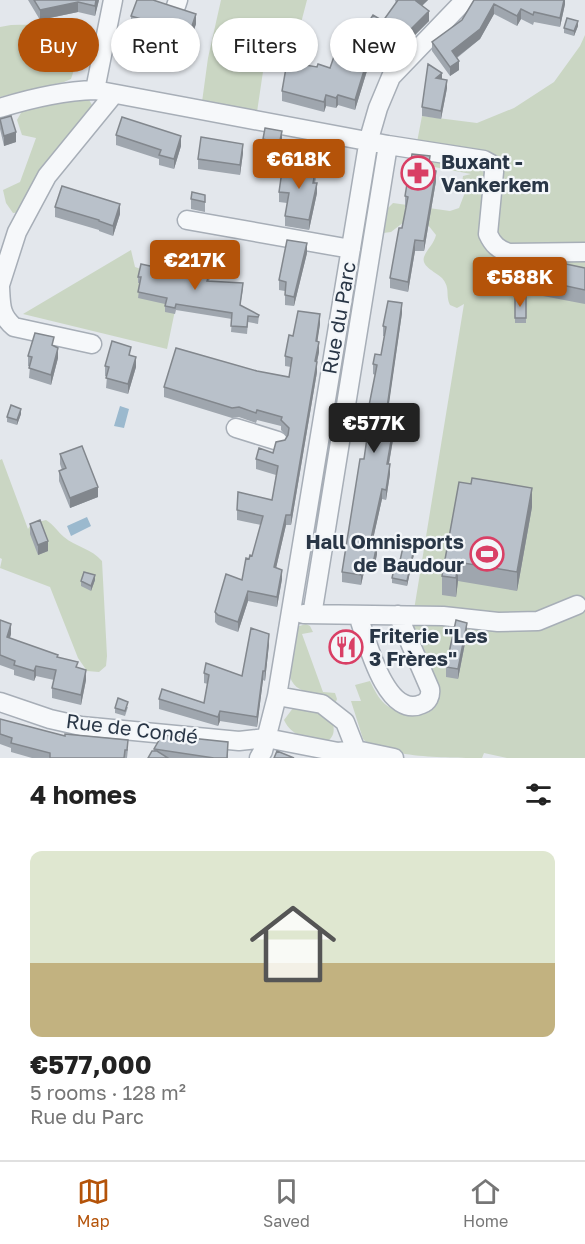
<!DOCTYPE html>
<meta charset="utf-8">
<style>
body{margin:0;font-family:"Golos Text",sans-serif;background:#f2f2f2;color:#222;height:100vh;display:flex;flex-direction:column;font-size:22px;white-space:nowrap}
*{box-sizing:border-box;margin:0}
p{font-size:20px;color:#767676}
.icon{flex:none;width:33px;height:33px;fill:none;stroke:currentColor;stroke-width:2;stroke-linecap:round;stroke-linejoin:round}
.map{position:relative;height:758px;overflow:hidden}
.drawer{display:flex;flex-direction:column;background:#fff;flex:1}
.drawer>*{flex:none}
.guide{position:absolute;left:18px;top:18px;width:549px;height:54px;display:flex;gap:12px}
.price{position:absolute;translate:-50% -51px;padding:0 14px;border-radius:6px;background:#b45309;color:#fff;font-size:20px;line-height:39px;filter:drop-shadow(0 2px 3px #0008)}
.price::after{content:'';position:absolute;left:50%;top:36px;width:18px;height:14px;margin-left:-9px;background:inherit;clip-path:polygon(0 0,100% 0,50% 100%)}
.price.selected{background:#222;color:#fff}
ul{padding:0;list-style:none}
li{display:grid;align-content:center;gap:12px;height:318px;padding:0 30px}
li+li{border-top:2px solid #e0e0e0}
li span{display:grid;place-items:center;height:186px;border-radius:12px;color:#555}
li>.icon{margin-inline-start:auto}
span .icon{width:108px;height:108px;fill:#fffc;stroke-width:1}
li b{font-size:26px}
h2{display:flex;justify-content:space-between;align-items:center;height:72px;padding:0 30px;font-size:26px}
.tag{padding:0 21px;border-radius:27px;background:#fff;box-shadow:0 2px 4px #0004;font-size:21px;line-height:54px}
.tag.selected{background:#b45309;color:#fff}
.dock{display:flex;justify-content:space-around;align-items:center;height:84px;border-top:2px solid #e0e0e0;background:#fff;font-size:16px;color:#767676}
.dock a{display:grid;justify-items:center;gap:3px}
.dock .selected{color:#b45309}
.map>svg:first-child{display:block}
</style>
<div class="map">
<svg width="585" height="758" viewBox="0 0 585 758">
<rect width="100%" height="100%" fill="#e3e7ec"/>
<!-- green -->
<path fill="#cad6c3" d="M221,0H307L291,61L265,58L257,112L202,102L208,58Z
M11,25C55,24 91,22 71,79L64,82L0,97V27Z
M585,35V758H507L484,753L482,758C455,758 380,758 363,739L351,701H361L355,685L370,681C374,689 378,698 385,704C399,716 436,723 438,698C440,679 417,635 409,615L414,610L464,304L457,308L450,305C445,294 451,289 442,278C436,272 421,267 424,257C427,249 434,244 436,235L428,225L404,222L391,232L383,233L386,210L393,203L450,211L459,208L464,195L462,184L463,176L471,174L413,163L422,116L477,123L514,108L554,82L580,46Z
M88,98L92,105L93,113L22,212L13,213L6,203L3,190L20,182L36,138L22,135L17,120L22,111L29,107Z
M131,250L135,267L141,269L179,291L167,349L23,314Z
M2,459L28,529L31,524L46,520C54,525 58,532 64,537C76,547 92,549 102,561L107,656L106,666L99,672L87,671L78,658L50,587L0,568L2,559L0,558V460Z
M306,624L310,626L313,632L302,634L323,692L335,693L337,699L335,704C330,701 324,696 318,694C314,693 309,693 304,691C278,682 292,648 296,627Z
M299,706H310L333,723C335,733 333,739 324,743C307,738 292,737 284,720L293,708Z"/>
<!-- water -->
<path fill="#9bb9ce" d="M120,406L129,409L124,428L114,426Z
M87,517L91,526L71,536L67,526Z"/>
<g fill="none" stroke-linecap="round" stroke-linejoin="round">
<!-- minor casing -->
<g stroke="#a7aeb7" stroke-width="21">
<path id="minor" d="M176,6L178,0
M95,90L113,0
M0,108C32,98 62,91 95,90L388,145L484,160L493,165L494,172L488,234C493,245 498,249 509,253L585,252
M187,220L351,249
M0,285L17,232L47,176L114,94
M0,287C1,305 0,315 14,327L92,344
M236,428L278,441
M303,614L443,616L498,622L538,621L577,605
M315,614L313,609L388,145
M358,615C366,638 386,721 422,704C428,702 431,696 430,689L398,615
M277,696L322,704L345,722L356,750
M0,702L50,719L81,726L239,741L266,738L338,752L356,750L394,758
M259,758L263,751L277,696L369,139L378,108L391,77L465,0"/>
</g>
<!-- minor -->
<use href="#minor" stroke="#f6f8fa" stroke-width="18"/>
</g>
<!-- wall -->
<path fill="#9fa6ae" d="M28,0H99L95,16L78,12L40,20Z
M395,0H428L422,6L429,21L405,45L390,35L373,63L370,61L355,110L338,105L336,108L326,106L324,112L282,101V91L317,67L330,68L353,47L383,21L396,3Z
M474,0H565V4L560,27L534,22L533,25L521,19L517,26L494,14L480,39L457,58L459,70L450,76L432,51V42L462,20Z
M131,16L196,24L187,50L172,45V38L131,26Z
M578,26L574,36L564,33V28Z
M442,79L447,88L441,119L422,116V107Z
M0,119L16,142L4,146L0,129Z
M116,135L181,146L174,169L159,165V159L116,145Z
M263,139L282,141L279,155L266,153V150L263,149Z
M243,153L240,175L198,169V159Z
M429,170L436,181L424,251H415L408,292L390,288V278L402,228L406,207H405V196Z
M316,178L315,183L317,193L309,230L285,226V216L287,203L279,202V192Z
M205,195V212L191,209V199Z
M55,207L120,214L113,236L99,231V230L55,217Z
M307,253L294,306L285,305V291L279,290V280Z
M585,268V304L543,296V281Z
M182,273L210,278L209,281L243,289L240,306L259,315L258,324L248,322L247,334L231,332L232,319L176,310L175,314L165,312V304L138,298L140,283H138V277Z
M515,297H526V323H515Z
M402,313L386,422L394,434L389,464L390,474L386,500L382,499L372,543L377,554L373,574L364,572L361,585L342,582V572L367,441H364V431L375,375L373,374V364L381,355L385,336H383V326Z
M320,324L317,341L319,352L317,362V372L291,525H286L276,568L282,579L277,607L248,601L238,632L218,625L215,622V612L242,580L249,559L252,556L261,525L237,520V510L272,500L276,475L256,469V459L273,453L287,437L281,430V426L257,420L256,423L239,417L232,418L164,397V387L257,371L289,377L291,367L285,366V356L293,336Z
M54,346L58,358L51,385L29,378L30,366H28V356Z
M131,355L136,367L128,394L106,388L107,376H105V366Z
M21,414L17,425L7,422V417Z
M60,454L98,497L70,508L59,481V471L62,470L60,464Z
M459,482L532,507L517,591L458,581L456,597L442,595V576Z
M30,524L48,551L38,555L30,534Z
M414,554L407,586L392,583V578L399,565Z
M95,580L91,591L81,586V581Z
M0,620L11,634L10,638L58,657L78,668L86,680L81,705L52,698V688L54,680L36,676L34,681L14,675V670L0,665Z
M467,633L458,679L446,677V667Z
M340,637L354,651L344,654L340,642Z
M269,644L265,681L263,680L257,727L220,721L218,726L159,709V699L204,703L208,684L204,683V673L242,676Z
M128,707L125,716L115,713V708Z
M0,719L65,736L128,749L127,758H32L11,752V748L0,744Z
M154,749L228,752V758H148L154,751Z"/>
<!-- shaded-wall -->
<path fill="#82878d" d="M96,0H99L95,16V6Z
M417,0H428L416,11V1Z
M564,0H565V4L560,27V18Z
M78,2V12L40,20V10Z
M494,4V14L480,39L452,61V51Z
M521,9V19L517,26V16Z
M429,11V21L405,45V35Z
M196,14V24L187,50V41Z
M578,21V26L574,36V31Z
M390,25V35L373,63V52Z
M370,51V61L355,110V100Z
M459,61V70L450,76V67Z
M442,73V82L436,78Z
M447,80V88L441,119V111Z
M326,95V106L324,112V102Z
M338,95V105L336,108V98Z
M282,131V141L279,155V145Z
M16,132V142L4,146V136Z
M181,136V146L174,169V159Z
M243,144V153L240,175V165Z
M436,171V181L424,251V241Z
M317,183V193L309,230V220Z
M120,204V214L113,236V226Z
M415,240V251L408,292V282Z
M307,243V253L294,306V297Z
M402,303V313L385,432V422Z
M320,314V324L316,351V341Z
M319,342V352L315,371V361Z
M58,348V358L51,385V375Z
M136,357V367L128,394V384Z
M317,362V372L291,525V515Z
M21,409V414L17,425V420Z
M394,424V434L387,474V464Z
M390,464V474L386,500V490Z
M98,487V497L70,508V498Z
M532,488V507L517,591V572Z
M382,489V499L370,553V543Z
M286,515V525L274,577V567Z
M48,541V551L38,555V545Z
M377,544V554L373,574V564Z
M414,549V554L407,586V581Z
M364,562V572L361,585V575Z
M458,562V581L456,597V578Z
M282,570V579L277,607V597Z
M95,575V580L91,591V586Z
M248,591V601L238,632V622Z
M467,623V633L458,679V669Z
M11,624V634L7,647V637Z
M269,634V644L265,681V671Z
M354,646V651L344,654V649Z
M36,666V676L34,681V671Z
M86,670V680L81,705V695Z
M263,671V680L257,727V717Z
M220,711V721L218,726V717Z"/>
<!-- building -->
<path fill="#b9c1ca" stroke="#82878d" stroke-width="1.5" d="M34,0H96L95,6L78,2L40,10Z
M137,0H153L196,14L187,41L172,36L175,29L131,16Z
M398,0H417L416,1L429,11L405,35L390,25L373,52L370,51L355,100L338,95L336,98L326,95L324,102L282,91L287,62L317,67L318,64L330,68L339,42L353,47L373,15L383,21Z
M474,0H564L560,18L534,12L533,15L521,9L517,16L494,4L480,29L452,51L459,61L450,67L432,42L462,20Z
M567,18L578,21L574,31L564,28Z
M428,64L442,73L436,78L447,80L441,111L422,107Z
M11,116L16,132L4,136L0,119Z
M122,117L181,136L174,159L159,155L161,150L116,135Z
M265,128L282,131L279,145L266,143L267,140L263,139Z
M201,137L243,144L240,165L198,159Z
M412,154L430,156L428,169L436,171L424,241L415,240L408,282L390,278L399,228H402L408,197L405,196Z
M283,164L316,168L313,183H317L309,220L285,216L289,193L279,192Z
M62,186L120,204L113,226L99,221V220L55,207Z
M192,192L205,195V202L191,199Z
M287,240L307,243L294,297L285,295L286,282L279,280Z
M547,260L585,268V290L543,281Z
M141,264L182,273L184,265L210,272L207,281L243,283L240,305L259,315L258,317L248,316L247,327L231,326L232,313L176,304L175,308L165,306L167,298L138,292L141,277H138Z
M515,297H526V318H515Z
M388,301L402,303L385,422L394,424L387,464H390L386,490L382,489L370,543L377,544L373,564L364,562L361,575L342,572L360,459H364L368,431H364L377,365L373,364L375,354L381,355L386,327L383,326Z
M298,311L320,314L316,341L319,342L315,361L317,362L291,515H286L274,567L282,570L277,597L248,591L238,622L218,615L215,612L226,574L242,580L246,558L249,559L250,555L252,556L263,516L237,510L238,492L272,500L278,466L256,459L259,448L273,453L276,442L285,440L288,435L289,428L281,420L282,417L257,410L256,413L239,407L232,408L164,387L176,348L257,371L289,377L292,358L285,356L289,335L293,336Z
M35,333L54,337L52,345L58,348L51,375L29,368L32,357L28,356Z
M112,341L131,347L129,355L136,357L128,384L106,378L109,367L105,366Z
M11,405L21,409L17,420L7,417Z
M82,446L98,487L70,498L59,471L66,468L60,454Z
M472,478L532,488L517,572L458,562L456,578L442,576L459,482L471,484Z
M40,520L48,541L38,545L30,524Z
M403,547L414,549L407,581L392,578L395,564L399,565Z
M84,572L95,575L91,586L81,581Z
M0,620L11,624L7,637L58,655L57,657L78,662L76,667L86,670L81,695L52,688L56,670L36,666L34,671L14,665L15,661L0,655Z
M456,620L467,623L458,669L446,667Z
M251,628L269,634L265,671H263L257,717L220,711L218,717L159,699L162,689L204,703L209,675L204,673L206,663L242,676Z
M350,634L354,646L344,649L340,637Z
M118,698L128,702L125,711L115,708Z
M0,719L65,736V734L128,740L127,750H125L124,758H50V753L11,743L12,738L0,734Z
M162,735L228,742L227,758H214L154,749Z
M152,751H157L168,758H148Z
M277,751L294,758H274Z"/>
<!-- icons -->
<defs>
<g id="pharmacy-ring" transform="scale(1.725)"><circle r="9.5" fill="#f3f6f9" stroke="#d93f65" stroke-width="1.5"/><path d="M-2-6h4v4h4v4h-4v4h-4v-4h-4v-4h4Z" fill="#d93f65"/></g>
<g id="stadium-ring" transform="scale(1.725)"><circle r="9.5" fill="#f3f6f9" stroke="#d93f65" stroke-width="1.5"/><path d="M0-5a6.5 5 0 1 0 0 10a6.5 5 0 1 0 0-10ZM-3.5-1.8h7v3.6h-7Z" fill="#d93f65"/></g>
<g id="restaurant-ring" transform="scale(1.725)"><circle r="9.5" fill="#f3f6f9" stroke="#d93f65" stroke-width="1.5"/><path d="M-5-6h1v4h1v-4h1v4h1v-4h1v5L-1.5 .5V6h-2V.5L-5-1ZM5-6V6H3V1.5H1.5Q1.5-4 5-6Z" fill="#d93f65"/></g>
</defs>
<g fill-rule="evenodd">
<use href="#pharmacy-ring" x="418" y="173"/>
<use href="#stadium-ring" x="487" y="554"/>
<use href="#restaurant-ring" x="346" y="647"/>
</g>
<g text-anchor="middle" stroke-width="4.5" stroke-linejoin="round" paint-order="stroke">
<!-- poi labels -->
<g font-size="20" font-weight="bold" fill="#293646" stroke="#f3f6f9" text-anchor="start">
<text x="441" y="169">Buxant -<tspan x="441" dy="23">Vankerkem</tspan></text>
<text x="464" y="549" text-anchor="end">Hall Omnisports<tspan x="464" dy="23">de Baudour</tspan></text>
<text x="369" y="643">Friterie "Les<tspan x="369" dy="23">3 Frères"</tspan></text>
</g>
<!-- street labels -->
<g font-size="20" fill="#293646" stroke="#f3f6f9">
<text transform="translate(339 318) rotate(-80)" y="7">Rue du Parc</text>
<text transform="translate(132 729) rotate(7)" y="7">Rue de Condé</text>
</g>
</g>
</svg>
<b class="price" style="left:299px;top:190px">€618K</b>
<b class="price" style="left:195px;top:291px">€217K</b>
<b class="price" style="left:520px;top:308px">€588K</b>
<b class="price selected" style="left:374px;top:454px">€577K</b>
<div class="guide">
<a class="tag selected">Buy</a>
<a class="tag">Rent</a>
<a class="tag">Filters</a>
<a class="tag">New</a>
</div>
</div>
<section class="drawer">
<h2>4 homes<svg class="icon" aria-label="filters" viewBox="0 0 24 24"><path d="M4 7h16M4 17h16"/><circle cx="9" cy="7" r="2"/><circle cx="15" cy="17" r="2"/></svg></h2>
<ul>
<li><span style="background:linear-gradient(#dfe7d0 60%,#c2b280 0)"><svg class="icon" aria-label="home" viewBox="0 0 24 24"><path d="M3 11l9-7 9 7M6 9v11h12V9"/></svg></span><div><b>€577,000</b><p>5 rooms · 128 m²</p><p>Rue du Parc</p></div></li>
</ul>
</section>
<nav class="dock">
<a class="selected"><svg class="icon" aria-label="map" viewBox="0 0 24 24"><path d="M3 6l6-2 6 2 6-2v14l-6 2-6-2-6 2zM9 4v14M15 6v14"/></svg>Map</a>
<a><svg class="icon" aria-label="saved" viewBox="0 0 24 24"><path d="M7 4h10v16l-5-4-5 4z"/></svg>Saved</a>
<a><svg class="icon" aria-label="home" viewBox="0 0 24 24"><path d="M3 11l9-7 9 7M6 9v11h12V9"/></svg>Home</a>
</nav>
